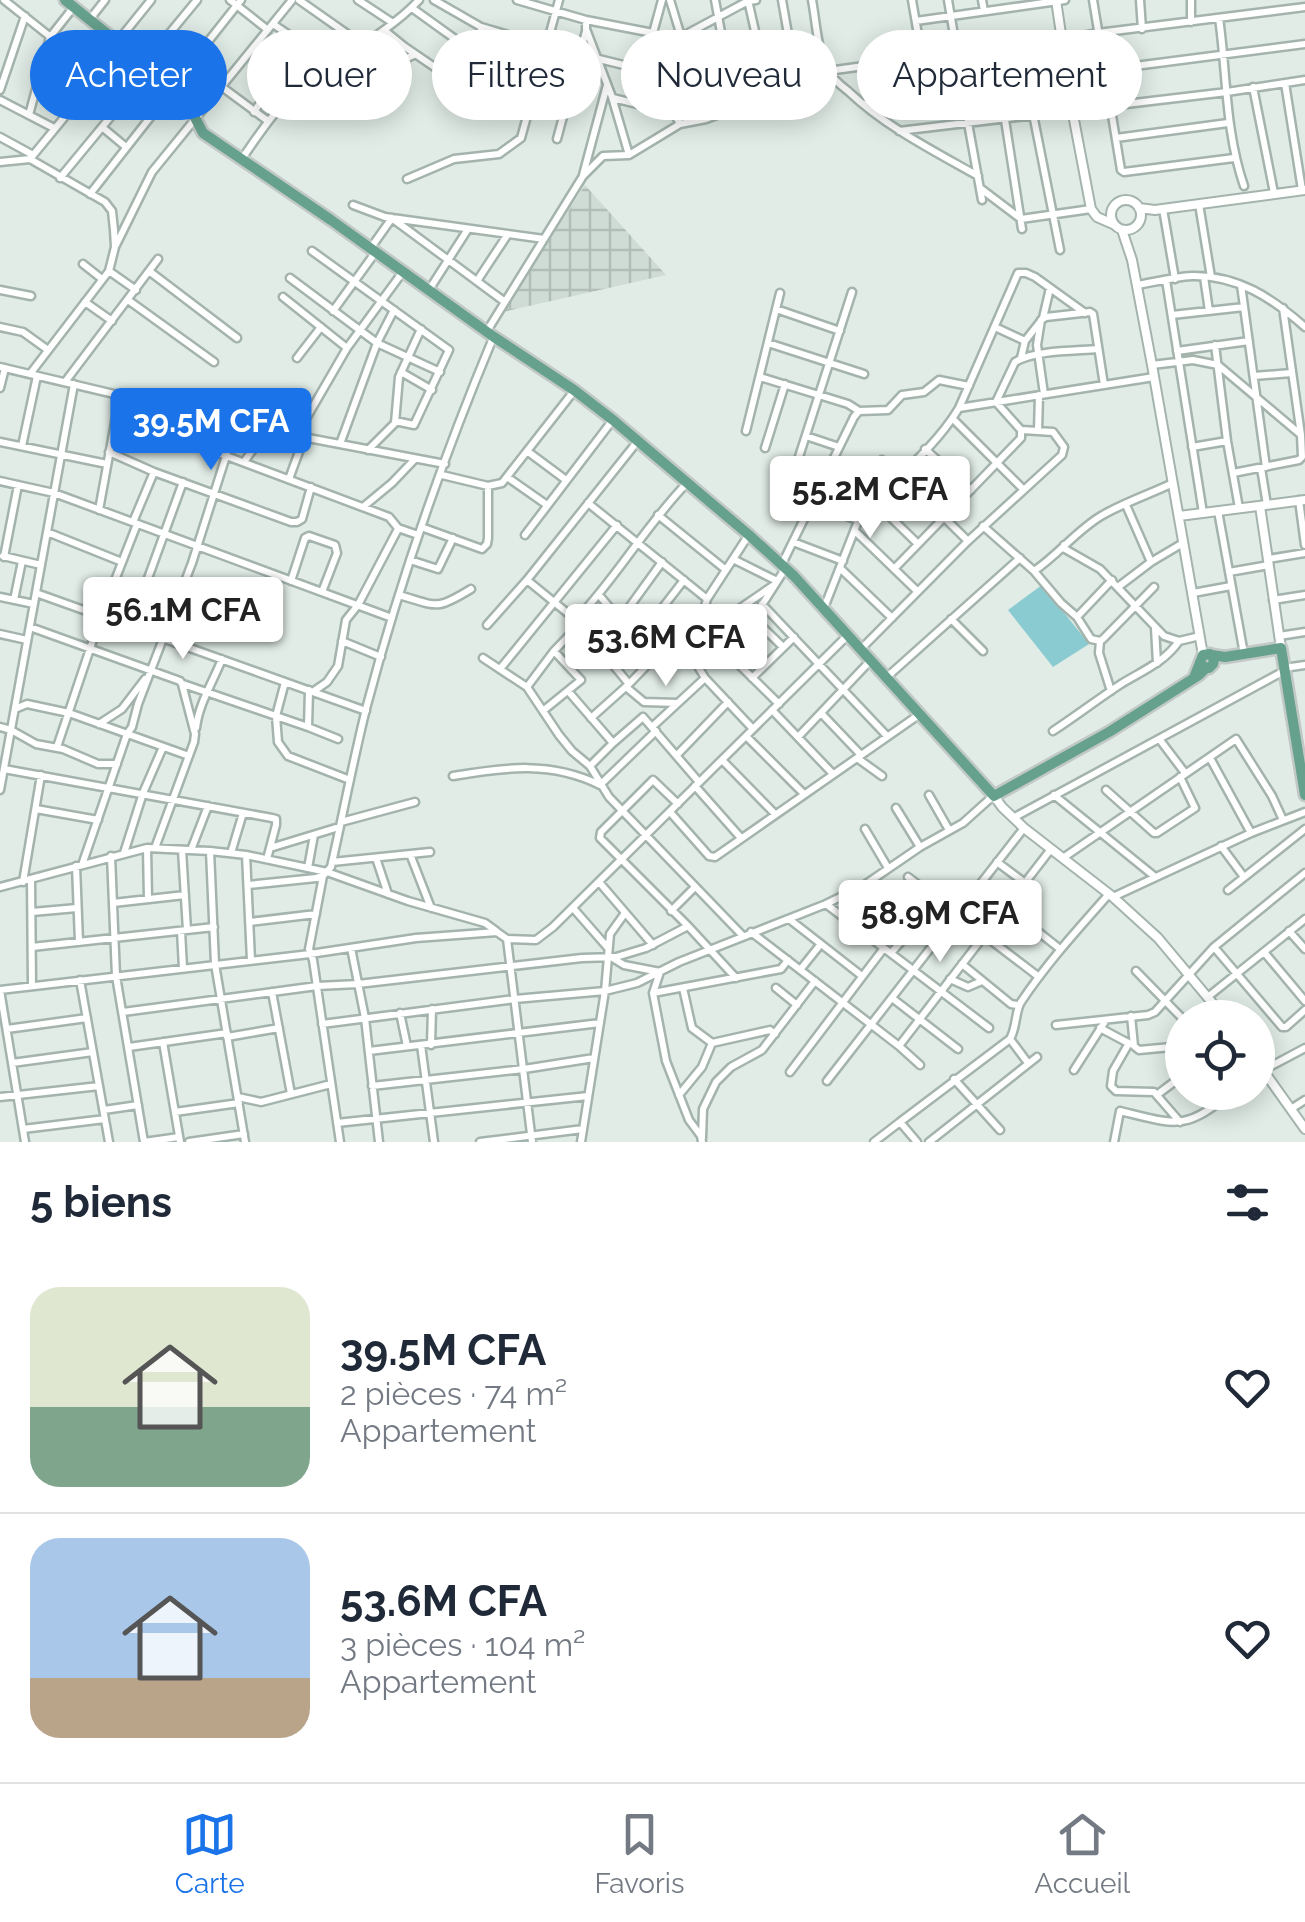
<!DOCTYPE html>
<html lang="fr">
<meta charset="utf-8">
<style>
body{margin:0;font-family:Raleway,sans-serif;background:#f2f2f3;color:#1f2937;height:100vh;display:flex;flex-direction:column;font-size:38px;white-space:nowrap}
*{box-sizing:border-box;margin:0}
p{font-size:32px;color:#747a83}
.icon{flex:none;width:55px;height:55px;fill:none;stroke:currentColor;stroke-width:2;stroke-linecap:round;stroke-linejoin:round}
.map{position:relative;height:1142px;overflow:hidden}
.drawer{display:flex;flex-direction:column;background:#fff;flex:1}
.drawer>*{flex:none}
.banner{position:absolute;left:30px;top:30px;width:1245px;height:90px;display:flex;gap:20px}
.controls{position:absolute;left:1165px;top:1000px;display:grid;gap:20px}
.controls a{display:grid;place-items:center;width:110px;height:110px;border-radius:50%;background:#fff;box-shadow:0 5px 25px #0003;font-size:50px}
.price{position:absolute;translate:-50% -85px;padding:0 22px;border-radius:10px;background:#fff;color:#222;font-size:32px;line-height:65px;filter:drop-shadow(0 2px 5px #0008)}
.price::after{content:'';position:absolute;left:50%;top:60px;width:30px;height:22px;margin-left:-15px;background:inherit;clip-path:polygon(0 0,100% 0,50% 100%)}
.price.selected{background:#1a73e8;color:#fff}
ul{padding:0;list-style:none}
li{display:flex;align-items:center;gap:30px;height:250px;padding:0 30px}
li+li{border-top:2px solid #e0e1e3}
li span{display:grid;place-items:center;flex:none;width:280px;height:200px;border-radius:30px;color:#555}
li>.icon{margin-inline-start:auto}
span .icon{width:120px;height:120px;fill:#fffc;stroke-width:1}
li b{font-size:42px}
h2{display:flex;justify-content:space-between;align-items:center;height:120px;padding:0 30px;font-size:42px}
.tag{padding:0 35px;border-radius:45px;background:#fff;box-shadow:0 5px 25px #0003;font-size:35px;line-height:90px}
.tag.selected{background:#1a73e8;color:#fff}
.tab-bar{display:flex;justify-content:space-around;align-items:center;height:140px;border-top:2px solid #e0e1e3;background:#fff;font-size:28px;color:#747a83}
.tab-bar a{display:grid;justify-items:center;gap:5px}
.tab-bar .selected{color:#1a73e8}
.map>svg:first-child{display:block}
</style>
<div class="map">
<svg width="1305" height="1142" viewBox="0 0 1305 1142">
<defs>
<pattern id="industrial-grid" width="8" height="8" patternUnits="userSpaceOnUse" patternTransform="scale(2.5)"><rect width="8" height="8" fill="#cfdbd5"/><path d="M0 4h8M4 0v8" fill="none" stroke="#b1bdb7"/></pattern>
</defs>
<rect width="100%" height="100%" fill="#e1ece6"/>
<!-- industrial -->
<path fill="url(#industrial-grid)" d="M585,185L666,275L503,312Z"/>
<!-- water -->
<path fill="#89cbd1" d="M1042,585L1089,644L1053,667L1008,610Z"/>
<g fill="none" stroke-linecap="round" stroke-linejoin="round">
<!-- minor casing -->
<g stroke="#a4b4ad" stroke-width="11">
<path id="minor" d="M4,0L126,97
M230,0L268,30
M299,0L363,45
M358,0L393,23
M434,0L481,27L579,56
M517,0L586,20L653,33
M662,0L653,33L666,70
M670,0L706,119
M748,0L770,98
M782,0L792,57L828,71L957,53L1025,47L1098,33L1305,7
M812,0C816,21 817,49 827,68C831,77 840,85 848,91C886,127 932,150 978,176
M912,0L922,58
M948,0L957,53
M982,0L984,11
M1093,0L1121,170L1124,172L1234,158
M1140,0L1142,29
M1191,0V22
M412,8L469,49
M1219,18C1227,74 1225,131 1244,186
M90,19L105,0
M586,20V29L612,97L629,155
M916,21L1065,0
M273,24L332,64
M481,27L482,58L538,79
M384,30L405,47L449,77
M681,37L748,1L756,0
M118,41L151,0
M1025,47L1033,114L1060,250
M253,49L303,84
M994,49L1022,229
M599,59L656,73L663,72L688,61
M145,63L197,0
M326,70L385,106
M1104,70L1305,44
M40,73L75,103
M693,77L792,57
M348,83L414,55
M1285,83L1302,190
M173,86L241,0
M222,87L268,121
M1253,87L1274,193
M0,90L25,16
M965,93L968,123L982,200
M613,98L669,112L675,115L680,124
M0,100L54,128
M864,104L983,89L996,78
M254,112L300,43
M29,115L50,37L73,8
M102,127L126,147
M899,131L1227,92L1305,80
M0,137L33,155
M1116,138L1228,123
M557,139L586,31
M30,159L99,75
M241,160C260,133 279,103 306,82C343,54 387,34 419,0
M0,162L30,159L105,202L112,211L114,230L115,247L109,271L30,374
M583,175L607,85
M60,178L150,69
M407,179L454,159L499,154L521,138L559,0
M980,188L1021,219L1091,209
M90,194L174,87
M1199,204L1211,277
M353,205L385,217L544,239
M1163,209L1175,279
M393,219L505,302
M116,245L152,172L292,0
M370,249L392,218
M312,251L449,350L414,425L395,421
M83,264L102,279
M109,271L136,290
M149,271L237,338
M1204,277L1209,311
M290,278L377,343L440,372
M1166,280L1203,513
M477,281L508,234
M1137,285C1155,282 1174,277 1192,276C1238,275 1272,298 1305,327
M1241,285L1266,467
M0,290L31,296
M429,290L468,229
M283,297L347,348
M128,300L214,362
M85,302L112,321
M776,309L840,331
M333,311L375,253
M1172,315L1244,307
M1043,318L1050,288
M0,327L23,332L48,350
M995,327L1025,341L1021,358
M487,331L583,176L603,156L629,155L680,124L706,119L735,108L715,0
M1025,341L1040,322
M768,343L864,374
M1215,345L1227,441L1239,508
M1177,351L1249,341
M297,358L321,327
M1152,365L1193,360L1218,365L1300,434
M0,367L266,430L445,464
M401,372L432,390
M1254,376L1292,373
M760,377L848,404L859,411
M65,382L158,259
M0,388L5,368
M1044,394L1037,345L1041,320L1046,317L1090,312L1093,314L1104,385
M959,408L1018,273H1026L1035,277L1085,313
M117,415L389,517L398,528L418,535
M953,419L1023,489
M746,431L780,293
M1038,431L1039,395
M296,436L347,348L402,273
M806,436L839,447
M0,442L107,464
M340,444L377,343L394,310
M22,446L37,376
M1192,447L1227,441
M765,448L785,384
M925,449L971,490
M368,450L395,423L399,377L421,329
M527,451L566,480
M109,452L154,472L291,522H297L302,519L311,487
M244,462L266,431
M830,465L873,481
M1261,468L1267,505
M1233,473L1299,460L1302,457L1301,435L1283,308
M442,475L488,486L502,483L574,391
M901,475L968,541
M507,477L547,505
M289,479L304,438
M823,479L796,466L852,292
M0,481L54,493L392,618
M1299,500L1305,545
M874,501L918,544
M812,502L859,521
M588,503L707,599
M1126,505L1151,562
M363,507L392,483L414,460
M864,507L874,501C904,472 938,443 959,408L1154,377
M99,510L120,395
M1218,511L1244,654
M658,515L726,570
M133,522L154,472
M983,526L1034,571L1061,603L1077,617L1091,639L1100,641L1103,639L1154,587
M421,527L482,549L487,544L488,538V486
M855,531L917,591
M47,532L122,562
M525,535L612,421
M793,542L843,561
M1064,545L1065,549L1100,569L1164,636L1179,641L1200,636
M3,556L41,565
M4,557L18,485
M733,559L777,581
M1268,559L1305,553
M410,560L438,569L453,538
M782,564L854,417L859,411L888,410L902,395L924,392L939,380L969,386
M840,568L892,618
M894,569L1021,438V430L996,402L1015,362C1035,350 1075,351 1098,349
M1034,571C1058,555 1076,531 1101,516C1123,503 1150,494 1173,483
M1229,572L1269,565
M527,580L576,620L629,684
M291,581L305,538L309,536L335,545L337,553L322,592
M1118,587L1151,562L1183,543
M110,592L172,614
M36,593L366,711
M1193,593L1231,586
M399,595C438,606 435,611 471,589
M599,595L653,659
M0,597L34,604
M14,600L22,561
M1273,600L1305,595
M139,603L183,482
M762,604L887,736
M824,608L882,460
M1077,617L1112,580
M753,618L783,647
M951,619L983,651
M576,620C617,577 646,525 687,483
M620,620L662,562
M487,625L527,580L637,442
M700,625L707,599L748,536
M700,626L779,704
M30,627L180,681L182,684L195,734L194,742L155,848
M1155,628L1157,663
M0,634L27,640
M1279,636L1305,632
M682,640L705,678L753,729
M342,641L381,657
M1100,641L1099,653L1111,691
M861,649L968,541L1062,455L1064,447L1053,432L1022,430
M730,655L785,569
M483,658L527,687L559,735L572,751L590,766L609,797L742,935
M616,667L643,647L653,620L684,580
M1284,668L1305,665
M500,669L617,525
M887,677L1020,558
M752,678L794,637
M285,682L276,716L308,727
M183,684L276,716L278,742L288,756L350,780
M527,687L554,651L580,624
M626,687L644,702L678,703
M309,690L308,727L338,739
M314,691L327,682L338,666L346,620L358,605L398,529
M568,691L613,743L643,717L699,782
M15,709L27,704L69,713L189,756
M544,710L581,680L554,651
M772,710L833,774
M821,713L861,755
M591,718L629,684L653,659L700,626L739,609L774,585
M99,724L122,709L145,679
M0,727L11,730L36,744L63,749L98,764H117
M652,727L705,678
M196,728C199,703 213,682 222,659
M1053,731C1076,716 1098,699 1121,684C1142,671 1165,662 1179,641
M746,736L804,794
M798,737L871,660
M1160,740L1185,773
M57,747L101,616L137,524
M677,755L728,702
M857,758L882,776
M1210,758L1251,833
M722,760L775,814
M590,766L613,743
M4,769L272,818L276,819V825L267,859
M453,776C506,767 551,761 600,785L656,731
M695,786L741,838
M0,790L74,384
M1106,790L1154,833H1157L1195,808L1180,777
M929,795L949,830
M1054,795L1154,876
M678,804L653,780L601,832L600,838L688,926L736,978
M896,808L920,847
M36,809L98,820
M670,812L709,856L715,857L920,714
M1013,818L1284,671
M341,822L415,802
M865,829L888,868
M1221,846L1244,877
M147,848L148,898
M270,848L339,827
M182,850L187,930
M191,850L208,806
M210,851L215,964L245,1142
M124,853L143,793L163,747
M231,853L243,813
M410,854L431,908
M246,855L251,960
M111,856L116,976L144,1142
M376,858L388,894
M1063,858L1236,739L1272,796L1283,820
M332,862L430,852
M997,862L1025,883
M82,865L127,734L132,727L138,704L192,563L226,456L234,422
M76,866L79,942
M308,868L314,835
M323,876L309,949L313,960L340,1142
M908,877L1039,977
M31,880L32,986
M23,882L41,775
M599,882L653,945
M248,885L316,878L323,876L331,867C343,815 353,761 366,709C399,583 443,458 493,338
M863,886L935,942
M0,887L147,848L210,851L246,855L327,872L408,901L485,923L496,931
M1228,890L1305,829
M974,893L1007,907L1060,949
M1113,897L1251,833L1305,812
M113,903L185,895
M826,904L989,1028
M573,908L608,948
M671,911L695,887
M32,912L77,908
M789,919L862,976
M249,922L316,914
M181,931L183,968
M1289,931L1305,949
M751,932L899,1046
M507,939L536,940L553,927L847,636
M32,947L214,927
M1214,947L1282,1027H1286L1305,1010
M351,948L365,1018L379,1142
M1264,952L1305,1001
M891,953L914,927
M611,957L624,965L660,972L653,993L666,1061L689,1120L701,1136L702,1142
M962,964L1011,1004L1017,1005
M800,970L820,945
M1136,971L1182,1018
M950,979L968,987L982,981
M80,980L109,1142
M683,988L692,1028L712,1043
M776,988L797,1005
M0,990L310,954L416,938L497,932L507,939L532,1142
M0,990L25,1142
M272,992L291,1094
M653,993L781,969L788,960
M1209,996L1305,919
M892,998L958,1049
M123,1012L317,986L358,984L582,958L616,957L646,948L688,926
M400,1013L407,1046
M1131,1016L1134,1046L1139,1050L1182,1046
M1203,1018L1216,1006
M322,1024L515,999L605,991L637,983L679,962L826,904L863,886L920,847L963,823L993,796
M1056,1025L1148,1015L1155,1012L1214,947L1305,873
M1100,1028L1130,1044
M7,1029L87,1018
M227,1037L279,1028
M1010,1039L1028,1063
M163,1042L180,1142
M712,1043L770,1030L775,1034
M1129,1043L1113,1071L1111,1086L1116,1091L1154,1092L1180,1122
M421,1045L434,1142
M431,1045L432,1009
M129,1047L227,1033
M369,1051L600,1023
M12,1063L93,1052
M920,1065L899,1046L1051,849
M1074,1070L1106,1020
M790,1072L884,948
M1258,1073L1305,1048
M954,1079L1000,1130
M827,1081L1024,828
M372,1086L524,1069L594,1058
M1158,1094L1182,1076
M679,1095L702,1067L712,1043
M0,1097L99,1086
M238,1097L261,1102L331,1084
M1291,1109L1305,1100
M104,1110L138,1105
M175,1112L239,1103
M337,1123L588,1096
M23,1129L105,1119
M702,1138L703,1109L716,1082L731,1067L762,1050L815,981
M144,1142L179,1137
M189,1142L244,1134
M480,1142L583,1129
M581,1142L605,991L610,934L625,913
M874,1142L900,1122
M917,1142L900,1122L1010,1039C1017,1027 1015,1011 1021,1002C1047,963 1078,929 1109,894
M929,1142L1037,1057
M1114,1142L1120,1111C1177,1125 1185,1131 1232,1092"/>
</g>
<!-- tertiary casing -->
<g stroke="#a4b4ad" stroke-width="12">
<path id="tertiary" d="M1056,0L1072,109L1091,209L1097,217L1113,224
M1111 215a15 15 0 1 1 30 0a15 15 0 1 1-30 0Z
M1139,208L1155,210L1305,190
M1122,230L1132,260L1152,365L1203,655
M1260,506L1281,648
M1179,516L1305,500
M994,796L1002,807L1024,828L1113,897L1158,938L1225,1018
M1258,1063L1305,1129"/>
</g>
<!-- primary casing -->
<g stroke="#c1c8c6" stroke-width="15">
<path id="primary" d="M65,0L174,87L189,106L203,133L331,220L494,337L574,390L613,420L749,535L794,576L994,796L1109,732L1199,675L1206,668
M1212,655L1225,657L1281,648L1305,795
M1195,675L1203,655L1210,654L1214,659L1213,664L1209,668L1202,666L1200,662"/>
</g>
<!-- minor -->
<use href="#minor" stroke="#fff" stroke-width="6"/>
<!-- tertiary -->
<use href="#tertiary" stroke="#fff" stroke-width="8"/>
<!-- primary -->
<use href="#primary" stroke="#66a18e" stroke-width="10"/>
</g>
</svg>
<div class="controls">
<a><svg class="icon" aria-label="locate" viewBox="0 0 24 24"><circle cx="12" cy="12" r="6"/><path d="M12 2v4M12 18v4M2 12h4M18 12h4"/></svg></a>
</div>
<b class="price selected" style="left:211px;top:473px">39.5M CFA</b>
<b class="price" style="left:870px;top:541px">55.2M CFA</b>
<b class="price" style="left:183px;top:662px">56.1M CFA</b>
<b class="price" style="left:666px;top:689px">53.6M CFA</b>
<b class="price" style="left:940px;top:965px">58.9M CFA</b>
<div class="banner">
<a class="tag selected">Acheter</a>
<a class="tag">Louer</a>
<a class="tag">Filtres</a>
<a class="tag">Nouveau</a>
<a class="tag">Appartement</a>
</div>
</div>
<section class="drawer">
<h2>5 biens<svg class="icon" aria-label="filters" viewBox="0 0 24 24"><path d="M4 7h16M4 17h16"/><circle cx="9" cy="7" r="2"/><circle cx="15" cy="17" r="2"/></svg></h2>
<ul>
<li><span style="background:linear-gradient(#dfe7d0 60%,#7fa58c 0)"><svg class="icon" aria-label="home" viewBox="0 0 24 24"><path d="M3 11l9-7 9 7M6 9v11h12V9"/></svg></span><div><b>39.5M CFA</b><p>2 pièces · 74 m²</p><p>Appartement</p></div><svg class="icon" aria-label="heart" viewBox="0 0 24 24"><path d="M12 20l-8-8c-3-5 5-10 8-4 3-6 11-1 8 4z"/></svg></li>
<li><span style="background:linear-gradient(#a9c7e8 70%,#b9a48a 0)"><svg class="icon" aria-label="home" viewBox="0 0 24 24"><path d="M3 11l9-7 9 7M6 9v11h12V9"/></svg></span><div><b>53.6M CFA</b><p>3 pièces · 104 m²</p><p>Appartement</p></div><svg class="icon" aria-label="heart" viewBox="0 0 24 24"><path d="M12 20l-8-8c-3-5 5-10 8-4 3-6 11-1 8 4z"/></svg></li>
</ul>
</section>
<nav class="tab-bar">
<a class="selected"><svg class="icon" aria-label="map" viewBox="0 0 24 24"><path d="M3 6l6-2 6 2 6-2v14l-6 2-6-2-6 2zM9 4v14M15 6v14"/></svg>Carte</a>
<a><svg class="icon" aria-label="saved" viewBox="0 0 24 24"><path d="M7 4h10v16l-5-4-5 4z"/></svg>Favoris</a>
<a><svg class="icon" aria-label="home" viewBox="0 0 24 24"><path d="M3 11l9-7 9 7M6 9v11h12V9"/></svg>Accueil</a>
</nav>
